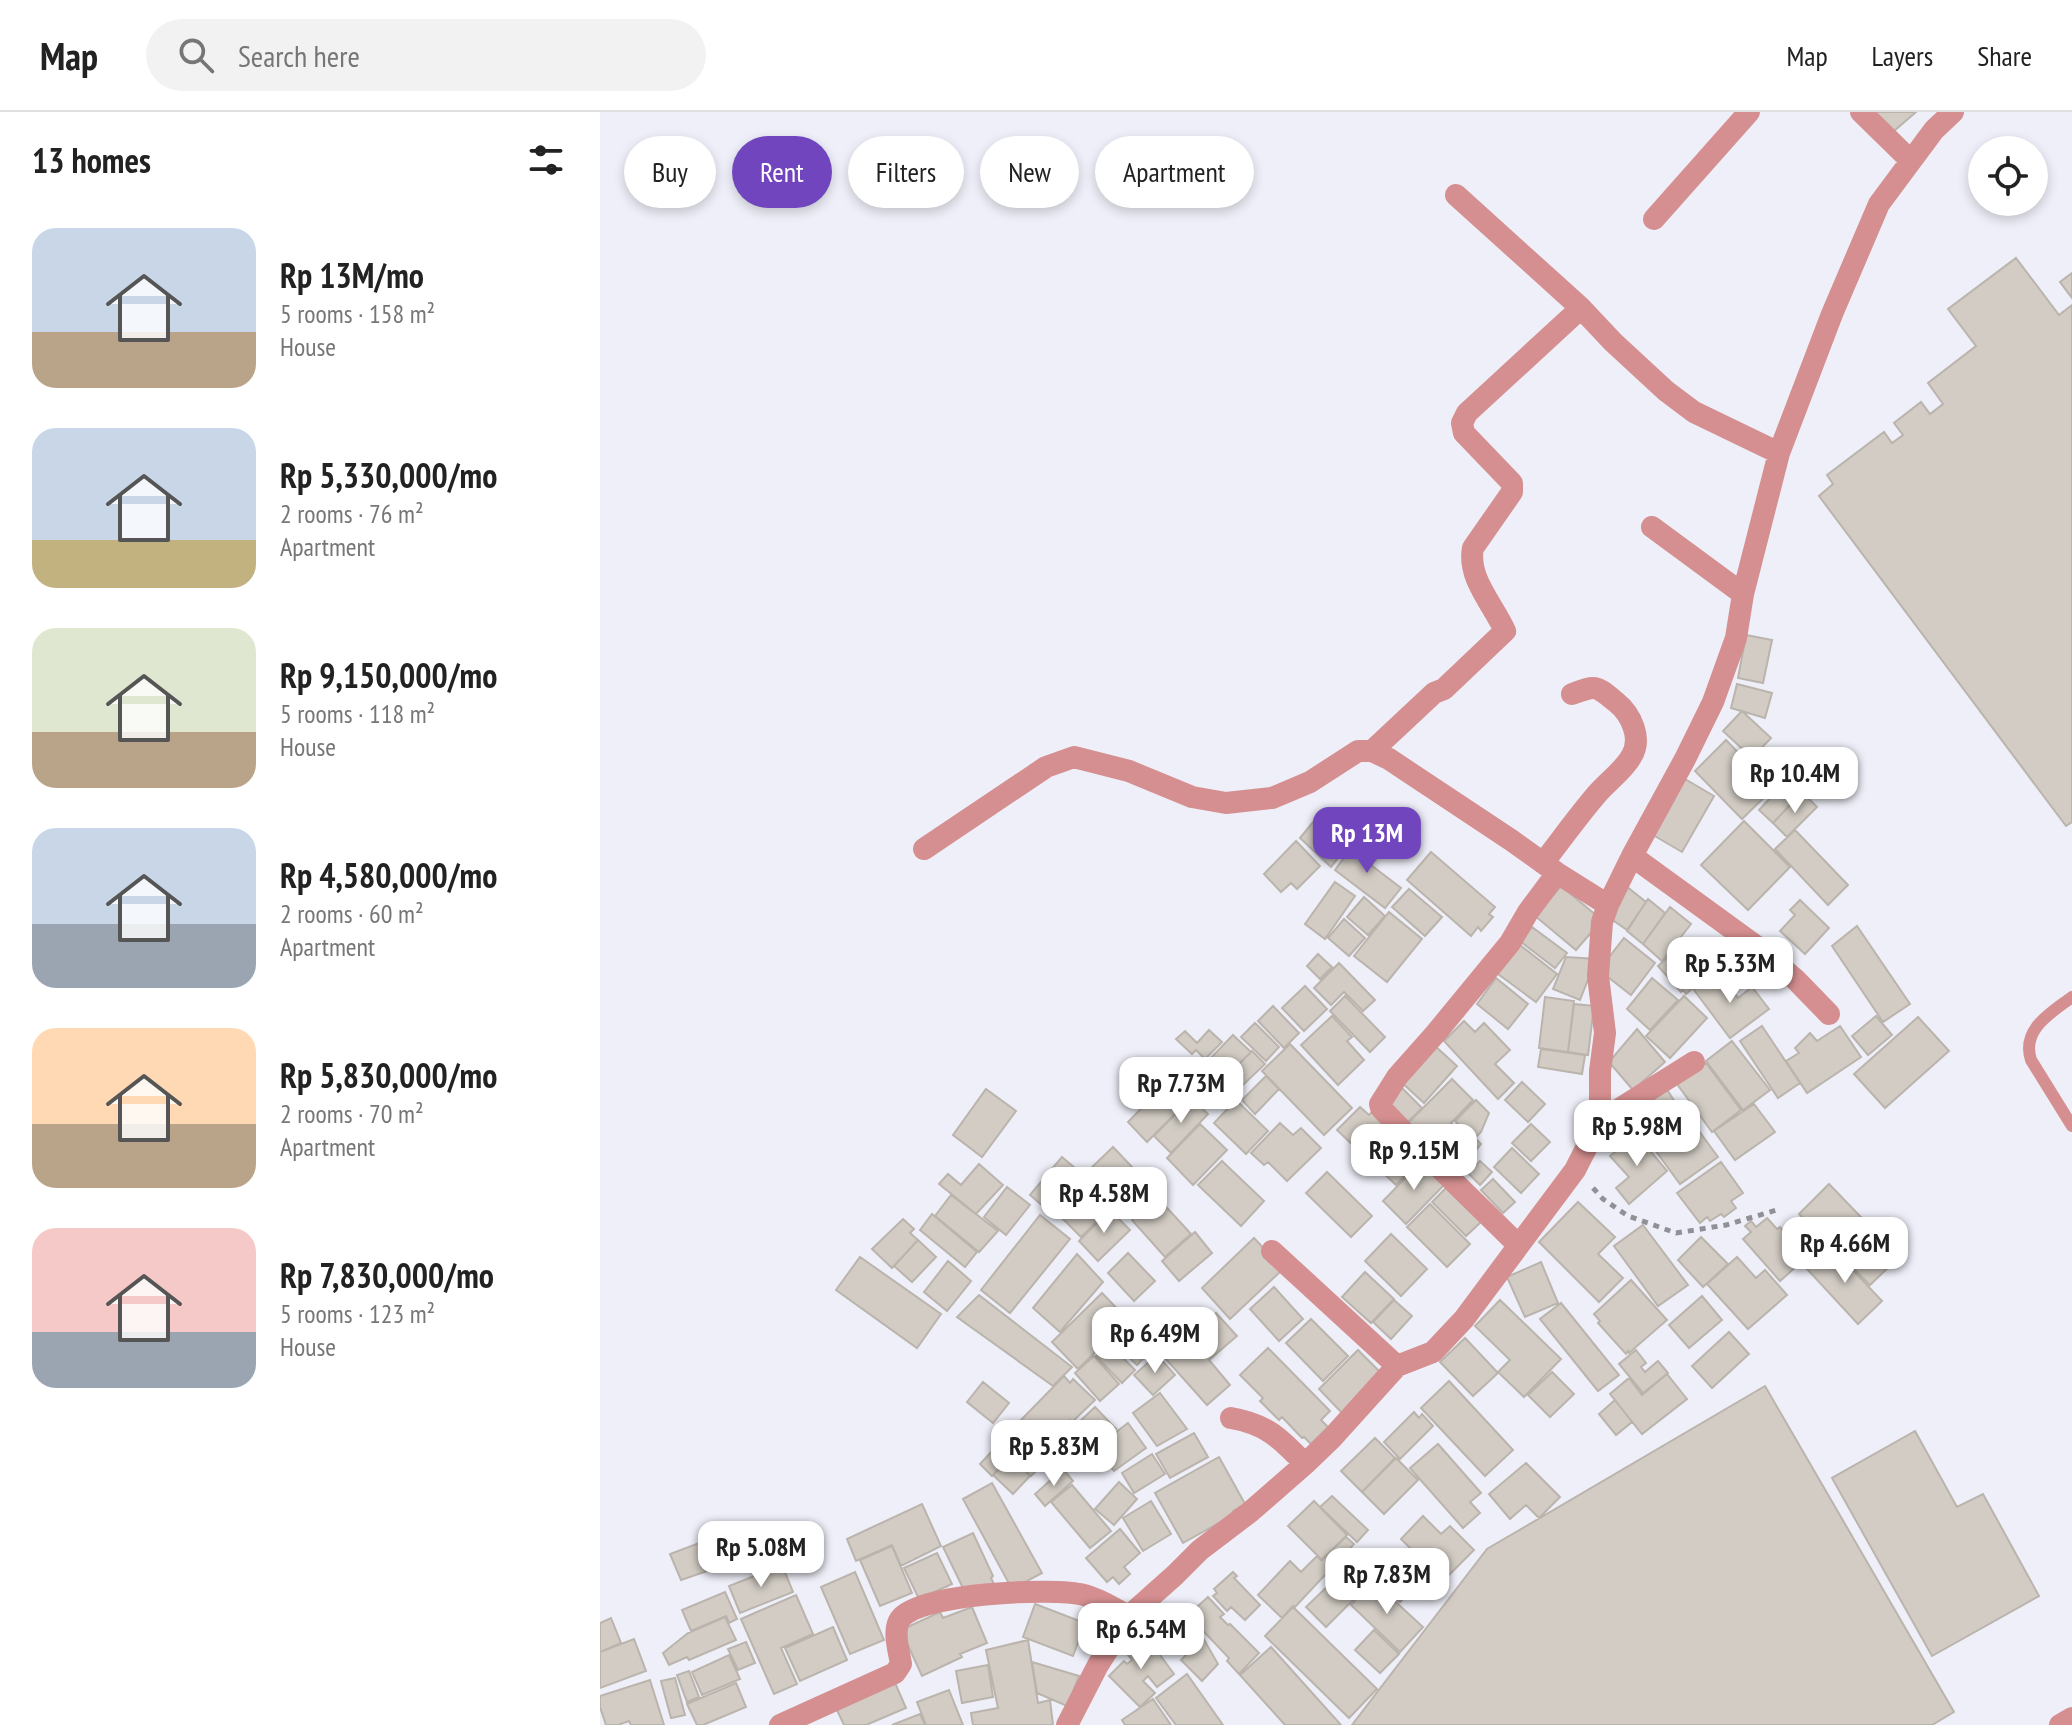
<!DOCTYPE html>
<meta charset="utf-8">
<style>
body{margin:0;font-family:"PT Sans Narrow",sans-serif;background:#f2f2f2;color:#222;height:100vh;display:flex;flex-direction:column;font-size:30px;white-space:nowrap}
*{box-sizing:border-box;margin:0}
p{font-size:26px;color:#767676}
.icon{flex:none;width:44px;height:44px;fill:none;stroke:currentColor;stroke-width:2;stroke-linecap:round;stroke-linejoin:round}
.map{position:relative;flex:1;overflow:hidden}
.sheet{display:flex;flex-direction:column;background:#fff;width:600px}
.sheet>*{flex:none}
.hud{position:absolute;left:24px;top:24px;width:760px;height:72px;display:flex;gap:16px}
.tools{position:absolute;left:1368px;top:24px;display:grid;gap:16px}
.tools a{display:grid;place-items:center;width:80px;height:80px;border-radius:50%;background:#fff;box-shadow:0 4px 12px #0003;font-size:40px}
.price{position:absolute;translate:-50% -68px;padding:0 18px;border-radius:16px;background:#fff;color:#222;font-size:26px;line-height:52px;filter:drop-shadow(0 2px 4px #0008)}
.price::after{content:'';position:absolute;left:50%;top:48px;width:24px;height:18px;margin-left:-12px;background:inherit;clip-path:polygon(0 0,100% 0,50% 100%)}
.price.active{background:#7145bd;color:#fff}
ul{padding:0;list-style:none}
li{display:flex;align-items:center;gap:24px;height:200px;padding:0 32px}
li span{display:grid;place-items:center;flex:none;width:224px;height:160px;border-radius:24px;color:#555}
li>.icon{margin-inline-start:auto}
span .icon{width:96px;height:96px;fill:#fffc;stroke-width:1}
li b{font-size:34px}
h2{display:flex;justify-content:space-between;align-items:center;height:96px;padding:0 32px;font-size:34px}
.chip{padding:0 28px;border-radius:36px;background:#fff;box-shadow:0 4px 12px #0003;font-size:28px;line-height:72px}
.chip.active{background:#7145bd;color:#fff}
header{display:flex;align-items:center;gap:48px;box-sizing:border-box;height:112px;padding:0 40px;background:#fff;border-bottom:2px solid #e0e0e0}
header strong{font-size:38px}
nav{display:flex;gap:44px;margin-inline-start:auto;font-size:28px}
.search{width:560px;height:72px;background:#f2f2f2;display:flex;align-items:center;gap:20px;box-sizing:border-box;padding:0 28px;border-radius:44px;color:#767676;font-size:30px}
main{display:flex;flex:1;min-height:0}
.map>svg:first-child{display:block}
</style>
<header>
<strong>Map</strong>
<div class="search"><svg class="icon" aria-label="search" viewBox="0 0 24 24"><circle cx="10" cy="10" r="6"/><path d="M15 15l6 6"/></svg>Search here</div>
<nav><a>Map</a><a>Layers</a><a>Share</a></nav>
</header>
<main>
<section class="sheet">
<h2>13 homes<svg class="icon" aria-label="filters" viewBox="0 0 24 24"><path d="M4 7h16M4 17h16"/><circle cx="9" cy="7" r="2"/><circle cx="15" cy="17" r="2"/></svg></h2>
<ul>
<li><span style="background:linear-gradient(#c9d6e8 65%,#b9a48a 0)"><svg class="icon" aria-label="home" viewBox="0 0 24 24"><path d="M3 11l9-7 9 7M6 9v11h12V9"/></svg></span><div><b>Rp 13M/mo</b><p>5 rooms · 158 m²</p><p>House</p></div></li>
<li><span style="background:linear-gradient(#c9d6e8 70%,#c2b280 0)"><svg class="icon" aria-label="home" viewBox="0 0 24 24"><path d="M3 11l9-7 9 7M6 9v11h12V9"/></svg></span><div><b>Rp 5,330,000/mo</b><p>2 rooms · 76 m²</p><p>Apartment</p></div></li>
<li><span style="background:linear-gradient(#dfe7d0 65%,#b9a48a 0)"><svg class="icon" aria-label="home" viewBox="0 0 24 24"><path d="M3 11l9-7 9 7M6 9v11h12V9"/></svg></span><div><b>Rp 9,150,000/mo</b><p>5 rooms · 118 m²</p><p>House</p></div></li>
<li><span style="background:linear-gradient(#c9d6e8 60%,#9aa5b1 0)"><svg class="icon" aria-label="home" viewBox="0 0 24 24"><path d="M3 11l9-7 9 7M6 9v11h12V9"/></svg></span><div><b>Rp 4,580,000/mo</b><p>2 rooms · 60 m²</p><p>Apartment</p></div></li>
<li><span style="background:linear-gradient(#ffd9b3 60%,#b9a48a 0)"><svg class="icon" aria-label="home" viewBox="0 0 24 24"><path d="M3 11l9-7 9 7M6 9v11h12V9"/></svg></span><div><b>Rp 5,830,000/mo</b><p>2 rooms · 70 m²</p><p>Apartment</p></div></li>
<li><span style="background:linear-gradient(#f6c9c9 65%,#9aa5b1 0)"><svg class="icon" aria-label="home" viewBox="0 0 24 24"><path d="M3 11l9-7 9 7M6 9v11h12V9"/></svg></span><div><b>Rp 7,830,000/mo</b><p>5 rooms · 123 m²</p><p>House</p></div></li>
</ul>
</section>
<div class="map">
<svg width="1472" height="1613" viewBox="0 0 1472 1613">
<rect width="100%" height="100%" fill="#eeeff8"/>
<!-- building -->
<path fill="#d2ccc4" stroke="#bab4ad" stroke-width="2" d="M1266,0H1316L1287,25Z
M1416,146L1459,203L1472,193V710L1466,714L1219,384L1233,372L1227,363L1284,320L1292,331L1303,323L1294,311L1321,290L1330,302L1343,292L1328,271L1376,234L1348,197Z
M1472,161V186L1460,170Z
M1146,523L1172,528L1163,571L1138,566Z
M1137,572L1172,581L1165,606L1131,596Z
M1142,599L1171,626L1152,646L1123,619Z
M1126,628L1149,652L1156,644L1181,669L1142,707L1095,659Z
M1085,667L1114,684L1082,740L1053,723Z
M1188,667L1202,681L1173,711L1159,698Z
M1202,680L1217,695L1187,725L1173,711Z
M714,709L746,736L731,755L700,726Z
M1144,709L1190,755L1148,798L1101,753Z
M1195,718L1248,773L1228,793L1175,737Z
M696,729L720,754L697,777L691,771L681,780L664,762Z
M759,731L778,745L771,753L801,776L785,796L735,758L751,736L754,738Z
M831,740L895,795L889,802L893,805L881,819L878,815L871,824L807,768Z
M735,770L755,784L725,827L705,812Z
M961,774L1002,808L976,838L935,804Z
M1026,774L1046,790L1027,818L1007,804Z
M809,777L842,805L825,824L792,795Z
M764,785L785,804L768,823L747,805Z
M1048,787L1065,801L1043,832L1027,819Z
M1200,788L1229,816L1205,842L1180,819L1195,803L1190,798Z
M1070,795L1091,812L1062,849L1043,832Z
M789,800L822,827L787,870L754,844Z
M744,807L765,826L749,844L728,826Z
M1257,814L1310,892L1283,910L1232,834Z
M932,815L967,841L955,856L921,830Z
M1024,826L1055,851L1031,883L999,858Z
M1127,830L1153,857L1133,872L1111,841Z
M920,833L957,862L936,890L898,862Z
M1087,835L1097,847L1091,852L1094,856L1097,852L1104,860L1095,869L1097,872L1086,882L1083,878L1081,880L1058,854L1078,836L1081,840Z
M718,842L732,855L720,867L707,854Z
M966,845L996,847L980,888L953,877Z
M739,851L775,888L763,899L744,880L731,893L714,876Z
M1119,860L1138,886L1152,875L1169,897L1130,926L1094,878Z
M896,866L928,892L908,917L877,892Z
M1052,866L1078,888L1050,918L1027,897Z
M705,874L727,897L704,919L682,896Z
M745,884L785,925L770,940L730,899Z
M1084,884L1107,906L1070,946L1046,924Z
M945,885L974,889L968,940L939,936Z
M974,892L994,894L988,943L968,940Z
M673,894L699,921L684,936L658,909Z
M732,904L752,925L747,929L764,948L738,973L701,933Z
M1276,904L1292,923L1268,943L1252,924Z
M1318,905L1349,939L1285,996L1254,962Z
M864,909L875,920L884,911L910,938L895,952L914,971L898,987L844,929Z
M655,911L679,935L666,949L641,925Z
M1162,914L1200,971L1178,986L1140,929Z
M1240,914L1261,945L1207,981L1186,949L1199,941L1195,936L1210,921L1217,929Z
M1037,917L1065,950L1033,978L1009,950Z
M609,918L622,930L605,947L596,938L592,942L576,927L585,919L597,931Z
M633,923L651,940L627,964L617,965L604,953Z
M1132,929L1170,978L1143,998L1106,949Z
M690,932L752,996L724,1023L662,959Z
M834,933L857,954L824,991L801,970Z
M941,937L985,943L982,962L938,955Z
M652,939L665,952L643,973L630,961Z
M1106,951L1141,998L1112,1020L1077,972Z
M666,964L679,977L655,1002L642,988Z
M852,967L873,988L851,1011L861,1021L843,1040L836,1037L805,1014Z
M922,970L945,992L928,1010L905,988Z
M799,973L822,996L806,1012L783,989Z
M563,974L583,994L547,1030L528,1010Z
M1066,976L1075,990L1077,989L1118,1045L1080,1072L1039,1016L1043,1014L1033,1000Z
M386,977L416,999L382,1045L353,1023Z
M591,986L608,1002L571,1041L554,1024Z
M636,988L668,1019L646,1042L614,1011Z
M876,988L889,1001L881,1020L875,1026L881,1032L870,1045L861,1036L871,1026L855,1009Z
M1154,992L1175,1020L1135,1048L1114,1019Z
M760,995L769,1003L772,1000L783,1011L757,1037L737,1018Z
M680,1011L693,1023L701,1016L721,1036L687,1069L668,1050L664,1053L651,1041Z
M600,1012L627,1038L593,1073L567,1046Z
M931,1012L950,1030L931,1049L912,1031Z
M782,1013L800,1032L773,1060L754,1041Z
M1036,1022L1067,1059L1029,1092L1016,1076L1029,1065L1010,1044Z
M801,1032L819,1049L796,1073L778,1056Z
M513,1035L553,1077L527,1102L487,1060Z
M912,1036L939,1062L921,1081L894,1055Z
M462,1045L489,1068L457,1106L430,1083Z
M622,1049L664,1089L641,1114L598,1073Z
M822,1049L845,1072L806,1112L783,1089Z
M880,1049L892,1060L880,1073L868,1061Z
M1121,1050L1143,1081L1131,1089L1136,1096L1124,1105L1121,1102L1110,1109L1107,1105L1100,1111L1077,1081Z
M379,1052L403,1073L376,1102L339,1072L348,1062L361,1073Z
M727,1060L772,1104L751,1125L706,1081Z
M893,1067L915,1090L903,1101L881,1078Z
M1229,1072L1287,1132L1282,1137L1294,1150L1270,1173L1199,1102Z
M407,1075L430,1093L406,1123L384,1105Z
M846,1076L881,1110L866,1124L832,1090Z
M491,1077L510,1097L481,1125L461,1105Z
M351,1083L398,1119L379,1140L335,1104Z
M557,1085L591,1122L565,1145L532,1108Z
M978,1090L1015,1125L998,1142L1023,1166L999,1190L939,1130Z
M830,1092L870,1132L847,1155L807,1115Z
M510,1098L530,1118L498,1149L479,1129Z
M332,1102L377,1140L365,1155L320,1118Z
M440,1103L470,1127L410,1201L381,1178Z
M1167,1106L1177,1117L1180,1115L1207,1145L1180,1169L1143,1127L1151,1120L1145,1114L1151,1109L1156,1115Z
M303,1107L314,1117L310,1121L318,1128L292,1156L272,1137Z
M1043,1113L1088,1173L1058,1194L1014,1134Z
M595,1120L612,1141L579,1169L562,1149Z
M791,1122L827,1157L801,1184L765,1149Z
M1101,1125L1128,1152L1103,1175L1078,1148Z
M654,1126L683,1157L630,1207L602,1176Z
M318,1128L336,1145L312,1170L294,1154Z
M1231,1135L1282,1189L1258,1212L1207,1157Z
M528,1141L555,1169L534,1189L508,1161Z
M477,1142L503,1170L460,1220L433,1196Z
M260,1145L341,1202L317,1236L236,1178Z
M1137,1145L1156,1166L1165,1158L1187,1183L1148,1217L1107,1172Z
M348,1149L371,1169L347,1199L324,1180Z
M941,1150L958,1191L925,1205L907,1165Z
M765,1160L794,1187L771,1211L742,1185Z
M1031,1168L1067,1208L1029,1241L1028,1239L1026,1242L998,1211L1000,1209L994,1202Z
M674,1175L703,1207L679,1229L650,1197Z
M502,1181L528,1208L478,1257L452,1230Z
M379,1183L472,1255L453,1274L357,1205Z
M1102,1184L1122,1208L1089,1236L1069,1213Z
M794,1188L812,1204L791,1227L773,1210Z
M900,1188L961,1247L924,1285L898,1260L910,1248L875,1214Z
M961,1191L1019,1263L998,1279L940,1207Z
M616,1201L637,1224L609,1248L630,1273L607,1293L565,1246Z
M711,1207L748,1244L723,1269L686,1231Z
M528,1210L554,1235L537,1253L511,1228Z
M1129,1220L1149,1242L1112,1276L1092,1254Z
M865,1226L898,1261L873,1284L840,1250Z
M509,1232L535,1258L522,1271L496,1244Z
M668,1236L730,1299L721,1308L728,1315L711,1332L704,1325L702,1326L682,1305L679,1308L660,1289L663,1286L640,1263Z
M758,1238L783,1263L744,1303L719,1277Z
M1036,1238L1046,1251L1041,1255L1045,1260L1058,1249L1068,1261L1043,1281L1019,1252Z
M557,1243L575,1263L553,1283L534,1263Z
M494,1244L519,1272L500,1289L475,1261Z
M952,1260L974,1282L950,1305L928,1283Z
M1067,1262L1087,1287L1042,1322L1010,1282L1029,1266L1042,1283Z
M464,1264L470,1271L473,1267L495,1288L472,1310L470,1308L443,1334L419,1310Z
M849,1269L913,1338L885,1364L821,1296Z
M383,1270L409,1291L393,1311L367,1290Z
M1165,1274L1354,1600L1332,1613H752L887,1437Z
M560,1281L587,1317L557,1334L533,1301Z
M1015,1288L1032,1310L1016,1323L999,1302Z
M495,1295L516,1317L498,1334L477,1312Z
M814,1300L819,1306L822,1302L833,1314L800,1347L784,1330Z
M528,1311L546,1336L514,1359L496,1336Z
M416,1313L449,1346L431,1364L398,1331Z
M1315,1319L1357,1395L1383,1382L1439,1484L1332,1544L1232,1366Z
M594,1321L608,1345L570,1366L556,1342Z
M775,1326L795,1346L762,1380L741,1359Z
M838,1332L881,1381L870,1390L880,1401L863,1416L810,1356Z
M396,1335L408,1347L392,1364L380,1352Z
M552,1342L565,1362L534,1381L522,1361Z
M411,1345L430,1364L413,1382L393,1363Z
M619,1345L645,1392L633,1399L635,1402L583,1431L555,1381Z
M796,1346L818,1368L784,1402L762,1380Z
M926,1351L960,1385L939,1406L926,1393L910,1407L889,1382Z
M463,1357L473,1369L445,1394L435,1382Z
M519,1370L537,1387L514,1413L495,1397Z
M392,1371L442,1461L412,1477L363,1387Z
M472,1373L511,1419L490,1436L451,1390Z
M732,1384L768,1418L757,1430L720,1395Z
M551,1389L571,1422L543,1439L523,1406Z
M714,1389L747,1423L722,1448L688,1414Z
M322,1392L341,1434L301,1454L292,1433L256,1449L247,1427Z
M823,1404L841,1422L850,1414L874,1438L843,1469L801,1427Z
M520,1417L540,1441L524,1455L530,1462L519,1472L513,1465L507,1470L486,1446Z
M373,1421L393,1464L391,1466L394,1472L364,1478L343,1435Z
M123,1422L134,1450L81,1468L70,1442Z
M746,1425L754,1432L694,1496L693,1494L682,1506L658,1483L690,1449L701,1460L717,1444L721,1448Z
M292,1434L312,1481L280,1494L260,1448Z
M806,1437L829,1460L800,1490L776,1467Z
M337,1441L352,1472L319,1487L304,1456Z
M756,1447L769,1472L726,1515L706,1495Z
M182,1453L193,1480L140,1501L129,1474Z
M255,1460L284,1528L250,1542L221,1475Z
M633,1460L637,1464L634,1466L660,1493L645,1508L631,1495L627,1499L613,1484L617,1481L614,1477Z
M773,1469L823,1515L800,1540L751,1493Z
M125,1480L137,1507L129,1511L126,1504L91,1519L82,1498Z
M196,1483L213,1522L181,1536L197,1572L174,1582L141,1507Z
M608,1485L624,1502L620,1505L628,1513L630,1512L659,1541L639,1562L627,1549L629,1546L588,1503Z
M435,1492L485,1511L473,1544L423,1525Z
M372,1495L387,1531L360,1542L362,1545L322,1564L301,1518L340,1500L343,1506Z
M693,1495L777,1577L749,1606L665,1524Z
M125,1505L136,1528L89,1548L87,1545L69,1553L63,1541L88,1521Z
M11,1506L21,1531L0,1540V1511Z
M233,1515L247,1548L200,1569L185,1536Z
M774,1518L799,1542L780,1561L755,1538Z
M544,1521L574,1562L557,1575L548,1564L543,1569L555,1581L540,1595L509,1564L524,1549L527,1552L532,1548L524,1538Z
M603,1526L618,1552L602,1569L581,1548Z
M34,1527L46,1559L0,1576V1540Z
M428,1528L438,1591L450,1588L453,1613H373L371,1601L398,1596L386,1538Z
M146,1530L155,1551L138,1558L128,1537Z
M671,1535L741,1613H685L640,1563Z
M129,1543L140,1567L102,1583L92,1560Z
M432,1550L479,1564L467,1594L437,1581Z
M388,1553L393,1585L362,1591L356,1559Z
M89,1559L99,1585L87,1590L77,1563Z
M587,1562L623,1613H576L556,1586Z
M292,1564L306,1596L266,1613H244L236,1596Z
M75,1566L85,1603L71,1606L61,1569Z
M50,1568L64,1613H31L29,1609L18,1613H6L0,1595V1584Z
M136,1571L146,1595L103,1613H97L87,1592Z
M349,1578L363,1613H326L317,1590Z
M553,1587L571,1613H525L522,1608Z
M320,1602L325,1613H292Z"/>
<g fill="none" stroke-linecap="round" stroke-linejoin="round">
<!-- path -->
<path stroke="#909097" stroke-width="5" stroke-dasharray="6 6" stroke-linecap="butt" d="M993,1076L1003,1087L1028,1104L1076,1121L1126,1113L1180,1097"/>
<!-- service -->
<path stroke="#d58f90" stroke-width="12" d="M1472,885C1451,901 1421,917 1431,948L1472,1014"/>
<!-- minor -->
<path stroke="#d58f90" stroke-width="22" d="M1261,0L1311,49
M856,83L981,196L1013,230L1066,279L1094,300L1179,341
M1054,107L1149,0
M1052,415L1143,482
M772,639L834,581L844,577L905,519C893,492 867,466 873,436L912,380V371L864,321L862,311L867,301L981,196
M324,737L446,655L474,645L529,659L592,685L626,691L672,686L710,670L758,639H772L789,647L911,728L957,761L1008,793
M1032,744L1160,837L1195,867L1229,902
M943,751C961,728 978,704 997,682C1007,670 1024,658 1031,645C1043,627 1031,602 1016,590C995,573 997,573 972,582
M1000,1009L1094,950
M918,1133C872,1087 825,1043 781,996L780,992L797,965L836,921L910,831L928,800L957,761
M672,1139L797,1254
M631,1306C667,1312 681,1327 705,1352
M180,1613L295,1561L301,1552C299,1539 293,1521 299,1509C312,1481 455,1475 484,1483C500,1487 515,1497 529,1504
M467,1613L498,1553L529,1504L575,1463L600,1438L650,1400L705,1352L731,1327L797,1254L833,1240L864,1207L975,1058L1000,1009V959L1005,921L998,864L1002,810L1008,793L1032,744L1085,647L1113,590L1136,526L1143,482L1179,341L1232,202L1279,92L1334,18L1353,0
M1460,1613L1472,1606"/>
</g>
</svg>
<div class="tools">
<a><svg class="icon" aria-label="locate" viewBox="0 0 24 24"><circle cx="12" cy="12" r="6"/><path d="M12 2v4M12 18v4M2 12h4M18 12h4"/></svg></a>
</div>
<b class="price" style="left:1195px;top:703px">Rp 10.4M</b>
<b class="price active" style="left:767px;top:763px">Rp 13M</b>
<b class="price" style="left:1130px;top:893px">Rp 5.33M</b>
<b class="price" style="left:581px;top:1013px">Rp 7.73M</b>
<b class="price" style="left:1037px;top:1056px">Rp 5.98M</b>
<b class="price" style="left:814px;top:1080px">Rp 9.15M</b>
<b class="price" style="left:504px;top:1123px">Rp 4.58M</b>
<b class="price" style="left:1245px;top:1173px">Rp 4.66M</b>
<b class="price" style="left:555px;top:1263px">Rp 6.49M</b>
<b class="price" style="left:454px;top:1376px">Rp 5.83M</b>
<b class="price" style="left:161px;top:1477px">Rp 5.08M</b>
<b class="price" style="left:787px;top:1504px">Rp 7.83M</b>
<b class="price" style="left:541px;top:1559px">Rp 6.54M</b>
<div class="hud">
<a class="chip">Buy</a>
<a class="chip active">Rent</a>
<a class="chip">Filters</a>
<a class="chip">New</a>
<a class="chip">Apartment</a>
</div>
</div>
</main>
